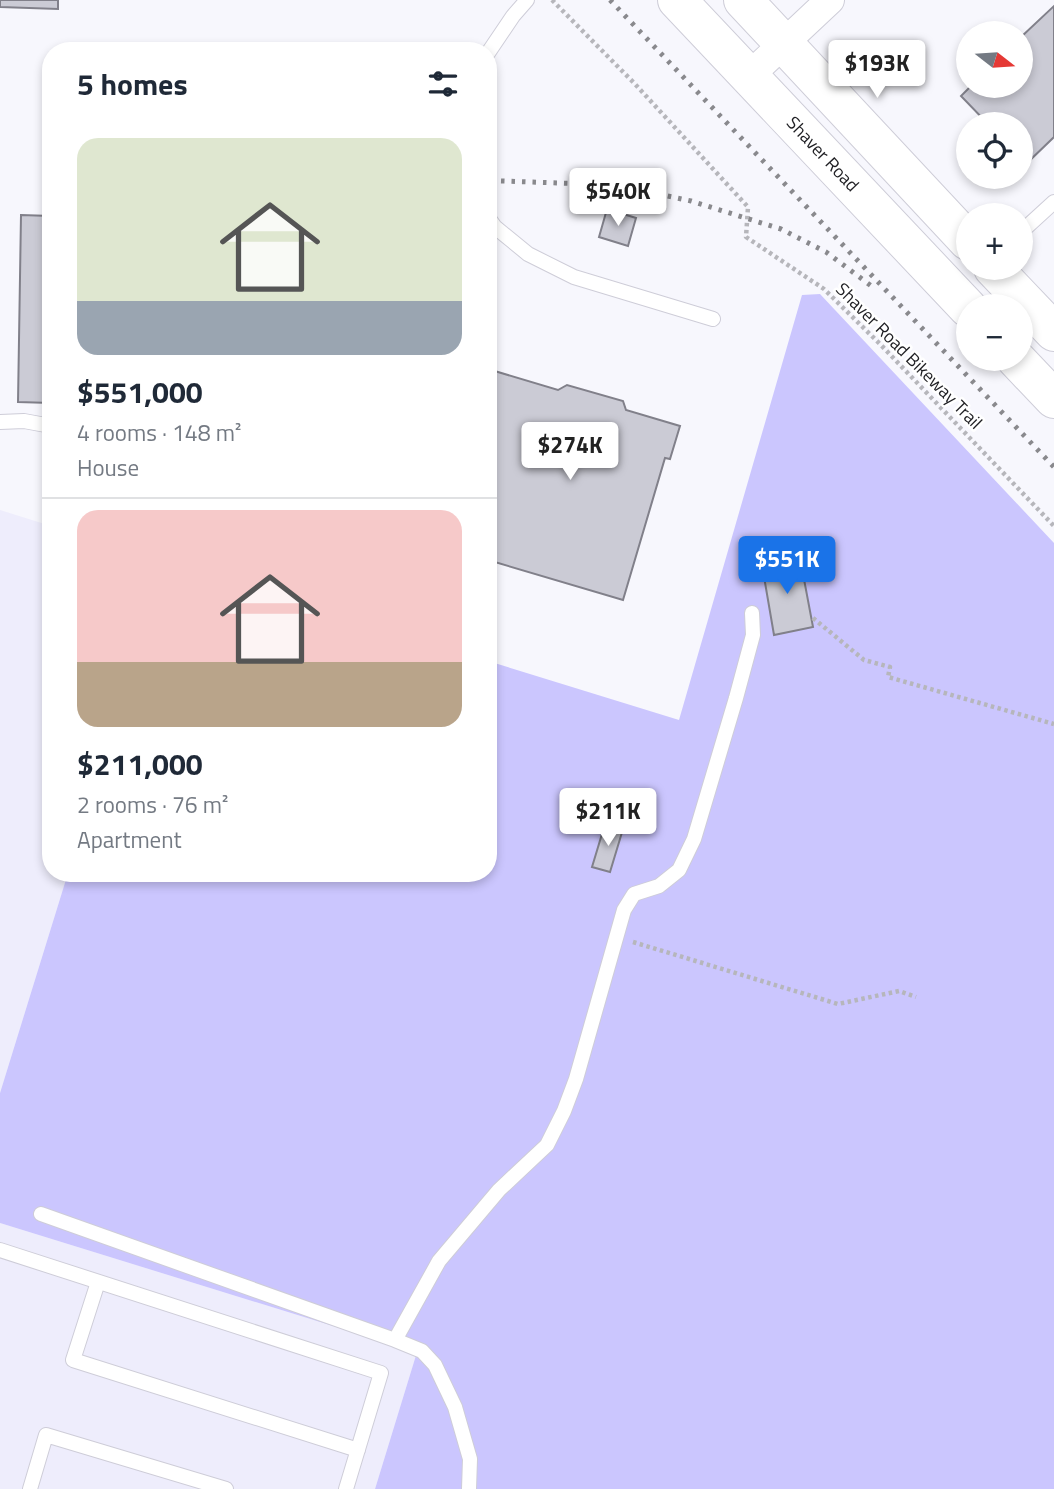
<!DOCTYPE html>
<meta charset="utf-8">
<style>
body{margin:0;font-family:"Titillium Web",sans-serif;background:#f6f6f7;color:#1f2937;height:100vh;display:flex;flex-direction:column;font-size:26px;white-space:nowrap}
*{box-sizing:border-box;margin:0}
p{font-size:23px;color:#747a83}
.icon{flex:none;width:38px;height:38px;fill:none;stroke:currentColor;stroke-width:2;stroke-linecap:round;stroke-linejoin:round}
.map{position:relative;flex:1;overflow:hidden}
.drawer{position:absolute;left:42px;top:42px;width:455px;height:840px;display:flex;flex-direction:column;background:#fff;border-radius:28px;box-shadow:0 4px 10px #0003}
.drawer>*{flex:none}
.needle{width:46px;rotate:107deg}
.fabs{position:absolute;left:956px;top:21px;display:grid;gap:14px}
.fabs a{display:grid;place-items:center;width:77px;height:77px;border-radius:50%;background:#fff;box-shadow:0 4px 10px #0003;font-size:35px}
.price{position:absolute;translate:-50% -60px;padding:0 16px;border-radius:7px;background:#fff;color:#222;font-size:23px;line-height:46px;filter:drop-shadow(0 2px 4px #0008)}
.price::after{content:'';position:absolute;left:50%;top:42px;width:21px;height:16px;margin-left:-10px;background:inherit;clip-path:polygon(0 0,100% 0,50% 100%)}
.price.active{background:#1a73e8;color:#fff}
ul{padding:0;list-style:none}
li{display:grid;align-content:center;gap:14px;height:371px;padding:0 35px}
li+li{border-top:2px solid #e0e1e3}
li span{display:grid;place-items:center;height:217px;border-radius:21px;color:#555}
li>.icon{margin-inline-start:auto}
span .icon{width:126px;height:126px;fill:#fffc;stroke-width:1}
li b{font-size:30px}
h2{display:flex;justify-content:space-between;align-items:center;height:84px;padding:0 35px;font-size:30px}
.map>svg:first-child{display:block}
</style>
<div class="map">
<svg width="1054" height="1489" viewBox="0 0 1054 1489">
<rect width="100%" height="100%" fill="#f7f7fd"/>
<!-- built -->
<path fill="#eeedfc" d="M0,510L51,526V873H68L0,1093Z
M0,1223L417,1352L375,1489H0Z"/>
<!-- green -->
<path fill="#cbc6fe" d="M820,294L1054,543V1489H375L417,1352L0,1223V1093L68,873H488V661L679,720L802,295Z"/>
<!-- building -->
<path fill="#cbcbd5" stroke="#81808a" stroke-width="2" d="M0,0H58V9L0,7Z
M1054,6V137L1026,164L1020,158V124H988L961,96L971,86H1020V38Z
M607,209L636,218L628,246L599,237Z
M21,215L51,216V403L18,402Z
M488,369L558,390L567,385L623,401L626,410L680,426L670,459L665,458L623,600L488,560Z
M800,558L813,627L774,635L762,565Z
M605,824L623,829L610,872L592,867Z"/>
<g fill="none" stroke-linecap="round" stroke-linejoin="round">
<!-- service casing -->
<g stroke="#cecdd8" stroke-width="16">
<path id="service" d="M488,53L513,16L527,0
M488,217L495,227L528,254L574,277L713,319
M1020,233L1054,202
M0,422L24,421L51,426
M41,1214L395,1340L422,1351L435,1365L455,1407L470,1459L469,1489
M0,1250L381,1373L346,1489
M98,1282L73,1360L358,1450
M395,1340L439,1261L499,1190L547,1145L564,1111L576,1079L624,910L634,894L659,886L679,870L694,839L736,698L753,635L752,613
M30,1489L46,1435L226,1489"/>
</g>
<!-- minor casing -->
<g stroke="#cecdd8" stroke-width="30">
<path id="minor" d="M748,77L830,0"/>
</g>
<!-- secondary casing -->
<g stroke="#cecdd8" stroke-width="40">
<g id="secondary">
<path id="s1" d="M677,0L968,308"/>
<path d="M743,0L968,241"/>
<path d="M993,268L1054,332"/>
<path d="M1016,359L1054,399"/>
</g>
</g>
<!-- path -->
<path stroke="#b6b6bb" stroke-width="4.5" stroke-dasharray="3.5 3.5" stroke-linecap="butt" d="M552,0L635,84L748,207L746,237L824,289L880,344L1054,526
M813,618L864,660L890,667L888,677L1054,724
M633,942L838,1004L899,991L916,997"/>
<!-- service -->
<use href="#service" stroke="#fff" stroke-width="14"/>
<!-- minor -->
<use href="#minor" stroke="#fff" stroke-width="28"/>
<!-- secondary -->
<use href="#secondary" stroke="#fff" stroke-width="38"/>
<!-- rail -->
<path stroke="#89898d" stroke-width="5" stroke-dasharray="3.5 7" stroke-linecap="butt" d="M610,0L1054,467
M501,181L616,185L691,201L781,229L826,252L874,288"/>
</g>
<g text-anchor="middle" stroke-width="5" stroke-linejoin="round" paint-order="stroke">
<!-- street labels -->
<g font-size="18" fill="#1e1e22" stroke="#fff">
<text dy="6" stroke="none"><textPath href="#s1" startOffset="212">Shaver Road</textPath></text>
<text transform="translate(909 356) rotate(45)" y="6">Shaver Road Bikeway Trail</text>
</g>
</g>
</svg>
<div class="fabs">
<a><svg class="needle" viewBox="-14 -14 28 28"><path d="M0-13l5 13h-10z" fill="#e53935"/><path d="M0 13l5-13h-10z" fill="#747a83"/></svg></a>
<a><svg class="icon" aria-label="locate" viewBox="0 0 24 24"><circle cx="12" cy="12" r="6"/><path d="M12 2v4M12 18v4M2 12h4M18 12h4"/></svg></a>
<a>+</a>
<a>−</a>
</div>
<b class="price" style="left:877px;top:100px">$193K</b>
<b class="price" style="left:618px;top:228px">$540K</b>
<b class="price" style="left:570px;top:482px">$274K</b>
<b class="price active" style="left:787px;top:596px">$551K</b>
<b class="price" style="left:608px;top:848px">$211K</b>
<section class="drawer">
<h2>5 homes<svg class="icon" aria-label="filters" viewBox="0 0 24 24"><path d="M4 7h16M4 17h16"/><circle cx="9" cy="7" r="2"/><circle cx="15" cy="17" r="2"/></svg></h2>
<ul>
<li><span style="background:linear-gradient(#dfe7d0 75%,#9aa5b1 0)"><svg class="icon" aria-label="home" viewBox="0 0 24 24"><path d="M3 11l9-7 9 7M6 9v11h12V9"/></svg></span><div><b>$551,000</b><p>4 rooms · 148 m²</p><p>House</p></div></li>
<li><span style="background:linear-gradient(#f6c9c9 70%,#b9a48a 0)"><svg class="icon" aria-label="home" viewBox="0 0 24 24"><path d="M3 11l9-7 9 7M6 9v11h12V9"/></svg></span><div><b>$211,000</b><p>2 rooms · 76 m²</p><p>Apartment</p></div></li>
</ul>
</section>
</div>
